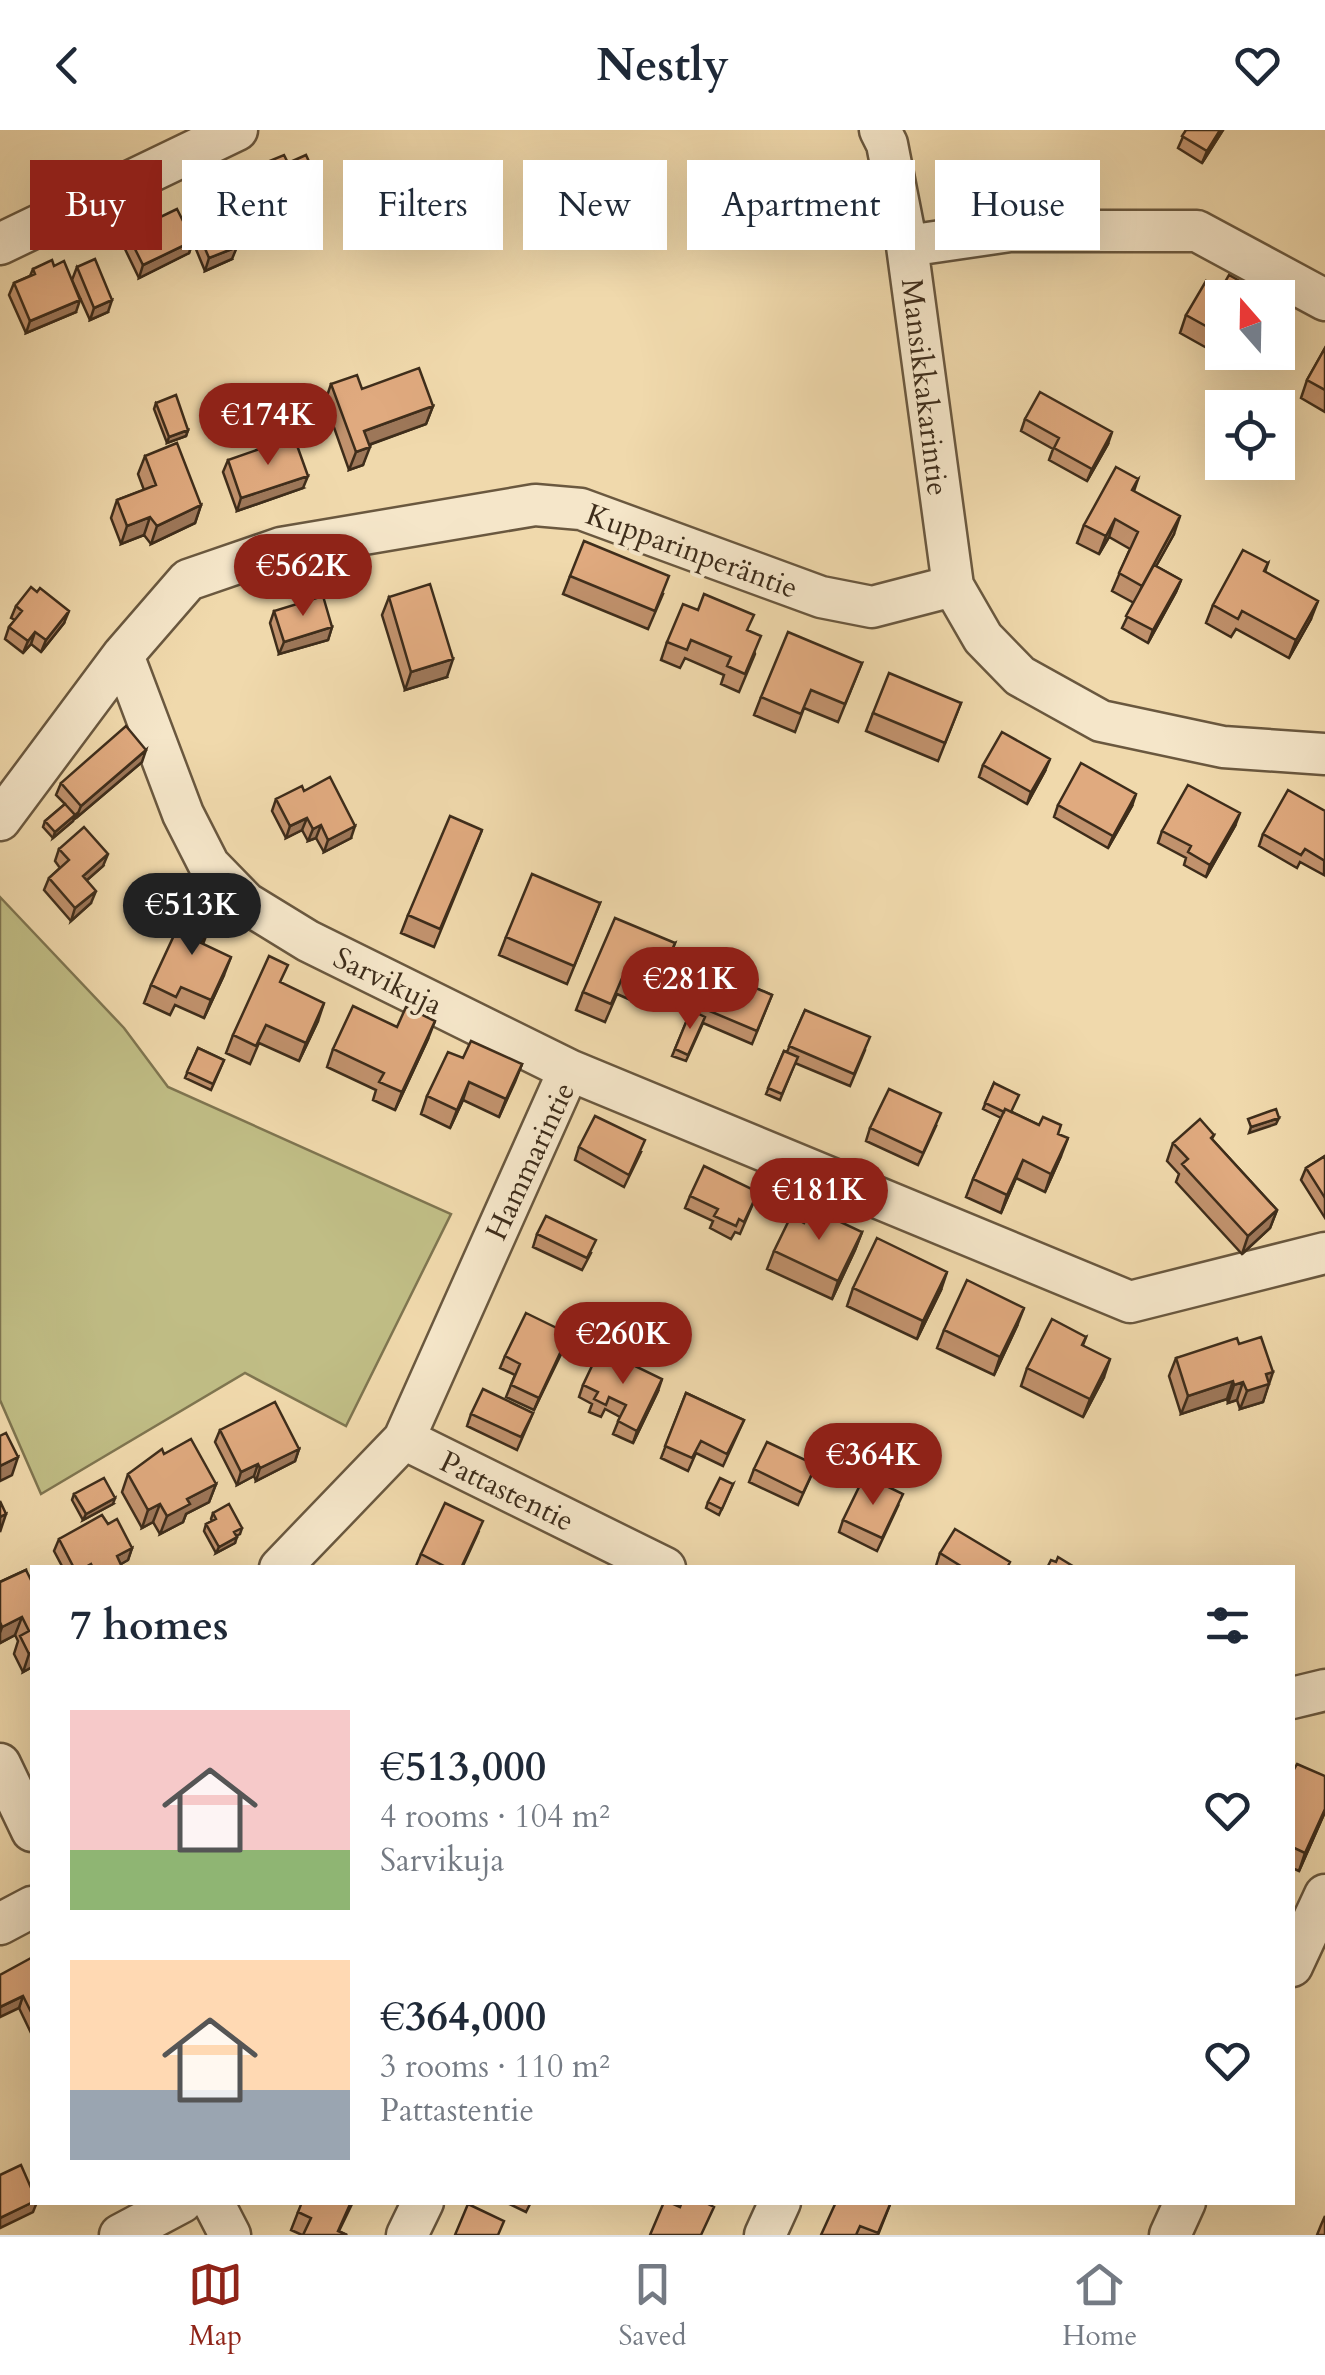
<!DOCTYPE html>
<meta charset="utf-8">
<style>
body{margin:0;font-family:Cardo,serif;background:#f2f2f3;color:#1f2937;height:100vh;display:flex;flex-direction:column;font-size:38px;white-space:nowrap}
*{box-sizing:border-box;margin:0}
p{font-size:32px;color:#747a83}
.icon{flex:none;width:55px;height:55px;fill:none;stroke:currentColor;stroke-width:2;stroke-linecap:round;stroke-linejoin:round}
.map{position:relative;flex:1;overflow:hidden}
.side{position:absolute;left:30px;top:1435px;width:1265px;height:640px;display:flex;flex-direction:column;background:#fff;border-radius:0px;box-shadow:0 10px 40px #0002}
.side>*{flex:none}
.top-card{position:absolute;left:30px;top:30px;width:1265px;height:90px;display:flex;gap:20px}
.needle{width:65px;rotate:340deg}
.buttons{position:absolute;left:1205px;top:150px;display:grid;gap:20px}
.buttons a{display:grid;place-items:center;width:90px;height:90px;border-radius:0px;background:#fff;box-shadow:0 10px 40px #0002;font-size:50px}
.price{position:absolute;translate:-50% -85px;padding:0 22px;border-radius:35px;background:#8f2418;color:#fff;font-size:32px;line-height:65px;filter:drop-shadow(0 2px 5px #0008)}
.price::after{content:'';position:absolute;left:50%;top:60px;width:30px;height:22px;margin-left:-15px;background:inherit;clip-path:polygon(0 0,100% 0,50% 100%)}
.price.active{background:#222;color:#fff}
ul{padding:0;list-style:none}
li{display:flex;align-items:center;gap:30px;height:250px;padding:0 40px}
li span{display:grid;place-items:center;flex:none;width:280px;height:200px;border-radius:0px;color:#555}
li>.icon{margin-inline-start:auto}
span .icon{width:120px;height:120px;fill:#fffc;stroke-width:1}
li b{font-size:42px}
h2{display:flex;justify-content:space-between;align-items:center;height:120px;padding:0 40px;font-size:42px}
.pill{padding:0 35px;border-radius:0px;background:#fff;box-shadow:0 10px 40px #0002;font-size:35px;line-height:90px}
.pill.active{background:#8f2418;color:#fff}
header{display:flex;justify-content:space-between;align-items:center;height:130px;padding:0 40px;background:#fff;font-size:45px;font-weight:600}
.tabs{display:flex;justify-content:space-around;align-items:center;height:140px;border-top:2px solid #e0e1e3;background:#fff;font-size:28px;color:#747a83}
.tabs a{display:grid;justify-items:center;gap:5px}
.tabs .active{color:#8f2418}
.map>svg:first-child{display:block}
</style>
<header><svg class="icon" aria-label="back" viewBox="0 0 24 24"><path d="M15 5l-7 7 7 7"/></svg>Nestly<svg class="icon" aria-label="heart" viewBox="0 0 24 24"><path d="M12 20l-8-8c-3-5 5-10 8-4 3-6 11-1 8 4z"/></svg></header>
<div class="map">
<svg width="1325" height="2105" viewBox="0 0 1325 2105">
<rect width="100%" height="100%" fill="#f0d9ac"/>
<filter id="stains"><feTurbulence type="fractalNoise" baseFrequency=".002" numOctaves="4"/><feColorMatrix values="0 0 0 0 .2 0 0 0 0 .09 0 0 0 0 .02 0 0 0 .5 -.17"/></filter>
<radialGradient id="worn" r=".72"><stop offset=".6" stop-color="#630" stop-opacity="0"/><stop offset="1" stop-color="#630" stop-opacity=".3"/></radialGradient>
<!-- green -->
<path fill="#c0bd85" stroke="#7f7550" stroke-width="2.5" d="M0,767L124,898L168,957L451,1084L346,1296L245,1243L41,1364L0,1270Z"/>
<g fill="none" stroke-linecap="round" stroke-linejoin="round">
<!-- minor casing -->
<g stroke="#6a583f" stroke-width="45">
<path id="minor" d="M880,0L887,14L907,116L953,456L983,508L1020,546L1101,591L1223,617L1325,624
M0,114L237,0
M907,116L1010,101H1197L1325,170
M123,525L183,684L209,735L246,773L308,811L569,940
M0,690L123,525L188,450L281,418L535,375L581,379L821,467L872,477L953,456
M404,1309L665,1438
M280,1438L404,1309L569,940L1130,1172L1325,1123
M1292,1568L1325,1560
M0,1634L32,1701
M0,1794L32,1777
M1292,1836L1325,1765
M213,2072L230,2105
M120,2105L182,2072
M407,2105L423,2072
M765,2105L780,2072
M1170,2105L1185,2072"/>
</g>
<!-- minor -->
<use href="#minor" stroke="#f5e6c9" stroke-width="40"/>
</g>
<!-- wall -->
<path fill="#c1926d" stroke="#3e2d1b" stroke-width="2.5" d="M1186,0H1223L1202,33L1178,18Z
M288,33L316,68L247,98L233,67L238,54L251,49L255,37Z
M191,85L232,129L205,141L193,112L189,123L139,148L123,115L127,103L186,97Z
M54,136L76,182L26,203L9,165L14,153L30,146L33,139Z
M77,137L108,182L90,190L72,150Z
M1222,168V222H1250L1241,237L1180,203L1186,185Z
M1325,218V282L1301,268L1307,250Z
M331,254L362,259L433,276L426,294L369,315L363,335L349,340L325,272Z
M156,273L188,300L186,306L167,313L154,279Z
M1025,289L1108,314L1087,351L1049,330L1053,319L1021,301Z
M145,326L201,375L195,393L151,414L144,405L121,414L111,388L117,370L144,360L138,344Z
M228,330L303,358L237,381L223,342Z
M1138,349L1134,361L1174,404L1156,436L1181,450L1176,462L1148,513L1122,498L1134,473L1112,461L1130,419L1109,407L1099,424L1077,413L1084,395Z
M1268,433L1265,442L1311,489L1289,528L1236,499L1231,507L1206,493L1213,475Z
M570,446L663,464L648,499L563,464Z
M389,467L447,547L405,560L382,485Z
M16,476L64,493L41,522L31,514L23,523L5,509L9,497L15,490L11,488Z
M274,481L332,497L328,510L279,524L270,493Z
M748,501L755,524L739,562L721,554L724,545L685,528L680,538L661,530L667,512Z
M862,533L838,592L804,578L795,602L754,585L761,567Z
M961,573L938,631L866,601L873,583Z
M142,632L76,688L75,686L73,691L53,708L43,697L45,691L65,674L56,665L61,653Z
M983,635L1045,641L1027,674L979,647Z
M304,661L351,708L324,722L316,708L308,711L302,700L286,708L272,681L276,669Z
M1058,675L1132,676L1108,718L1054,687Z
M1325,681L1324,745L1300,732L1297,738L1259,716L1263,704Z
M1235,696L1206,747L1184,735L1186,728L1158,713L1162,701Z
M482,700L434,817L401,803L408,785Z
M59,719L103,736L87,750L91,773L71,791L44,760L49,748L60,738L55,731Z
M600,773L567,854L499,825L506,807Z
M214,785L203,814L224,845L204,888L175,875L170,885L144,873L151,855Z
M675,813L649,878L617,864L605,892L576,880L583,862Z
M709,838L772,865L752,914L703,893L686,931L672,926Z
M281,853L318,891L299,931L259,913L250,934L226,923L233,905Z
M805,880L865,920L850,956L795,933L780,970L766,964L784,921L787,922Z
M397,897L428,909L395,980L373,970L376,960L327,937L333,919Z
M198,918L224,930L211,960L185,948Z
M463,928L522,934L499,987L463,970L450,998L421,984L427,966Z
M994,953L1012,982L1058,1004L1061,1026L1045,1062L1016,1048L1001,1083L966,1067L973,1049L1001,988L983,979Z
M936,996L918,1035L866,1011L870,998Z
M1214,1005L1212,1009L1277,1080L1270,1098L1242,1124L1176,1052L1179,1044L1167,1031L1173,1013Z
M579,1017L641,1022L624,1057L575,1030Z
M1325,1026V1088L1301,1050L1306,1038Z
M758,1062L740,1104L735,1102L731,1109L710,1098L713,1091L685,1078L690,1066Z
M862,1102L855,1120L832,1169L767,1139L774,1121Z
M537,1104L591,1123L582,1140L533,1117Z
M853,1158L941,1160L917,1209L847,1176Z
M1017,1196L994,1245L937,1218L944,1200Z
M569,1204L534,1280L506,1267L515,1245L500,1238L505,1226Z
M1086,1207L1083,1215L1104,1247L1083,1287L1021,1256L1027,1238Z
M1239,1214L1269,1252L1263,1272L1240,1279L1237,1270L1228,1273L1227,1269L1181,1284L1169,1246L1176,1228Z
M583,1255L658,1261L633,1313L613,1304L620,1287L605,1279L601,1287L589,1282L592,1274L579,1267Z
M686,1263L744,1290L723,1336L696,1323L688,1341L661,1328Z
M533,1283L517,1320L467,1296L471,1284Z
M220,1300L299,1319L295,1331L256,1351L254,1346L237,1355L215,1312Z
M164,1324L216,1354L209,1372L186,1384L183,1392L160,1404L153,1392L142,1398L122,1362L128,1344Z
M816,1335L798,1375L749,1352L754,1339Z
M733,1354L719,1385L706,1378L708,1372Z
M74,1364L113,1374L83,1390L72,1370Z
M898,1376L877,1421L839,1402L843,1390Z
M213,1383L242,1398L240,1404L236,1406L235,1413L216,1423L204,1401L206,1394L212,1391L211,1389Z
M108,1394L132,1418L128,1430L121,1434L122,1438H63L54,1421L59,1409Z
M478,1403L462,1438L416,1436L421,1424Z
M940,1423L1008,1438H939L936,1436Z
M26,1440L32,1537L23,1542L14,1524L18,1511L15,1505L0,1513V1452Z
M1292,1643L1325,1682L1299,1741L1292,1738Z
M32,1831V1905L19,1878Z
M353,2072L339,2101L347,2105H302L291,2100L298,2082Z
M505,2072H531L526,2082Z
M891,2072L878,2105H821Z
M1325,2086V2105H1317L1321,2095Z"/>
<!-- shaded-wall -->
<path fill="#9d7759" stroke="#3e2d1b" stroke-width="2.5" d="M1220,0H1223L1202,33L1207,21Z
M320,56L316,68L247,98L251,86Z
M193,111L189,123L139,148L143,135Z
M237,117L232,129L205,141L209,128Z
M80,170L76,182L26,203L30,191Z
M112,170L108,182L90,190L94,178Z
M433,276L426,294L357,319L364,301Z
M188,300L186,306L167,313L169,307Z
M1112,302L1108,314L1087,351L1092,339Z
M370,317L363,335L349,340L356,322Z
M308,346L303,358L237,381L241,368Z
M201,375L195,393L151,414L157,396Z
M1180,386L1174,404L1135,474L1142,456Z
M150,387L144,405L121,414L127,396Z
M1115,389L1109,407L1099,424L1106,406Z
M1181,450L1176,462L1148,513L1153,500Z
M1318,471L1311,489L1289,528L1296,510Z
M69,481L64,493L41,522L46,510Z
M332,497L328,510L279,524L284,512Z
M35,502L31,514L23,523L28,511Z
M453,529L447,547L405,560L411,542Z
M146,620L142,632L76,688L81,676Z
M1050,629L1045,641L1027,674L1031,662Z
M1136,664L1132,676L1108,718L1113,706Z
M1240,683L1235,696L1206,747L1210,735Z
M75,685L73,691L53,708L55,702Z
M307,688L302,700L286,708L290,696Z
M321,695L316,708L308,711L313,699Z
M355,696L351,708L324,722L328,710Z
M108,724L103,736L78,758L83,746Z
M96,761L91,773L71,791L75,778Z
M231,827L224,845L204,888L211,870Z
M324,873L318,891L299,931L306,913Z
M435,891L428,909L395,980L402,962Z
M522,934L515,952L499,987L506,969Z
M469,952L463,970L450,998L457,980Z
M1279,988L1276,994L1249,1003L1251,997Z
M1068,1008L1061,1026L1045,1062L1051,1044Z
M1023,1030L1016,1048L1001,1083L1007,1065Z
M1277,1080L1270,1098L1242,1124L1248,1106Z
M862,1102L855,1120L832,1169L838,1151Z
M947,1142L941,1160L917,1209L923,1191Z
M1024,1178L1017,1196L994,1245L1000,1227Z
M569,1204L565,1216L534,1280L539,1268Z
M1110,1229L1104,1247L1083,1287L1090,1269Z
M1273,1242L1263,1272L1240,1279L1247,1261L1266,1244Z
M662,1249L658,1261L633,1313L637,1301Z
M1233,1251L1227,1269L1181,1284L1188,1266Z
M1243,1252L1237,1270L1228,1273L1234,1255Z
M299,1319L295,1331L256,1351L260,1338Z
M18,1327L12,1345L0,1351V1336Z
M258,1334L254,1346L237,1355L241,1342Z
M216,1354L209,1372L186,1384L183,1392L160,1404L167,1386L187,1369Z
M115,1368L113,1374L83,1390L86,1384Z
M160,1374L153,1392L142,1398L148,1380Z
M6,1384L0,1402V1387Z
M237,1407L235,1413L216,1423L219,1417Z
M132,1418L128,1430L114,1438L117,1426Z
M22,1487L15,1505L0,1513V1503L2,1497Z
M32,1523V1537L23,1542L29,1524Z
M1325,1679V1682L1299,1741L1305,1723Z
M23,1866L19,1878L0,1887V1877Z
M33,2072H37L33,2082L0,2098V2088Z"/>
<!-- building -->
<path fill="#e0aa7f" stroke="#3e2d1b" stroke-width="2.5" d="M1186,0H1220L1207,21L1182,6Z
M284,25L288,33L306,25L320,56L251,86L238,54L259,45L255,37Z
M218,73L237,117L209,128L191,85Z
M177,79L193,111L143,135L127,103Z
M95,129L112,170L94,178L77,137Z
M52,130L54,136L64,131L80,170L30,191L14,153L35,144L33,139Z
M1229,145L1270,168H1222V205L1186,185L1206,151L1221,159Z
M1278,172L1283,175L1278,185Z
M1325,218V260L1307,250Z
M419,238L433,276L364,301L370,317L356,322L331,254L357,245L362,259Z
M1040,262L1112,302L1092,339L1054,318L1059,308L1025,289Z
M176,265L188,300L169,307L156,273Z
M294,307L308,346L241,368L228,330Z
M177,313L201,375L157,396L150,387L127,396L117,370L156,355L145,326Z
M1116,337L1138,349L1132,360L1180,386L1142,456L1119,443L1138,402L1115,389L1106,406L1084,395Z
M584,411L669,446L655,481L570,446Z
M1243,420L1268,433L1264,441L1318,471L1296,510L1242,481L1238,489L1213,475Z
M1154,435L1181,450L1153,500L1126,486Z
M430,454L453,529L411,542L389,467Z
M31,457L37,462L40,458L69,481L46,510L35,502L28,511L9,497L22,481L16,476Z
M704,464L754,485L747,500L761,506L745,544L727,536L731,527L691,510L687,520L667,512L683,474L698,480Z
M323,466L332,497L284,512L274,481Z
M788,502L862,533L845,574L811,560L801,584L761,567Z
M889,543L961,573L945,613L873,583Z
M126,596L146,620L81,676L61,653Z
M1002,602L1050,629L1031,662L983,635Z
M1081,633L1136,664L1113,706L1058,675Z
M330,647L355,696L328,710L321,695L313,699L307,688L290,696L276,669L302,656L304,661Z
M1188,655L1240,683L1210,735L1188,722L1191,716L1162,701Z
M1288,660L1325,681V731L1305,719L1301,725L1263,704Z
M65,674L75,685L55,702L45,691Z
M450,686L482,700L440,799L408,785Z
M84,697L108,724L83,746L96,761L75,778L49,748L69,730L59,719Z
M532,744L600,773L574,836L506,807Z
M189,773L214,785L201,813L231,827L211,870L181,857L176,867L151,855Z
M615,788L675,813L655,860L623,846L611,874L583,862Z
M269,826L288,835L280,852L324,873L306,913L266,895L256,916L233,905Z
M709,838L772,865L757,901L693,874Z
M353,876L397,897L406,877L435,891L402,962L379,952L384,943L333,919Z
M691,880L705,887L688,925L675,919Z
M805,880L870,907L854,944L789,916Z
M471,911L522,934L506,969L469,952L457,980L427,966L448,922L463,928Z
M198,918L224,930L213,954L187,942Z
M784,921L798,927L782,964L768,958Z
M994,953L1019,965L1011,982L1005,979L1004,982L985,973Z
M889,959L941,983L923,1023L870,998Z
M1005,979L1039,995L1043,987L1061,995L1058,1004L1068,1008L1051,1044L1023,1030L1007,1065L973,1049Z
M1276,979L1279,988L1251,997L1248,989Z
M595,986L645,1010L629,1045L579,1017Z
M1200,989L1214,1005L1211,1008L1277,1080L1248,1106L1182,1034L1188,1029L1173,1013Z
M1325,1026V1068L1306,1038Z
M704,1036L758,1062L744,1092L739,1089L736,1096L714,1086L718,1079L690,1066Z
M811,1078L862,1102L838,1151L774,1121L791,1086L804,1093Z
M546,1086L596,1110L587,1128L537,1104Z
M877,1108L947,1142L923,1191L853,1158Z
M967,1150L1024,1178L1000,1227L944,1200Z
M526,1183L569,1204L539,1268L511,1255L520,1234L505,1226Z
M1052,1189L1086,1207L1082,1215L1110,1229L1090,1269L1027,1238Z
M1261,1207L1273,1242L1266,1244L1269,1254L1247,1261L1243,1252L1234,1255L1233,1251L1188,1266L1176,1228L1237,1208L1239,1214Z
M600,1219L662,1249L637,1301L618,1291L626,1275L609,1267L606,1275L594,1269L598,1262L583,1255Z
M483,1259L533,1283L521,1307L471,1284Z
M686,1263L744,1290L727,1324L701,1311L692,1328L665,1316Z
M275,1272L299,1319L260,1338L258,1334L241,1342L220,1300Z
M6,1303L18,1327L0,1336V1306Z
M191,1309L216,1354L187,1369L190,1374L167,1386L160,1374L148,1380L128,1344L162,1319L164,1324Z
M767,1312L816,1335L803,1363L754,1339Z
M104,1348L115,1368L86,1384L74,1364Z
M720,1348L733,1354L722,1379L708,1372Z
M876,1351L903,1364L882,1408L843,1390L861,1353L872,1358Z
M0,1371L6,1384L0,1387Z
M445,1373L483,1391L461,1438H448L421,1424Z
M229,1374L242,1398L234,1402L237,1407L219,1417L206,1394L216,1389L213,1383Z
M102,1385L108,1394L117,1389L132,1418L117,1426L122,1437L93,1438L91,1434L84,1438H74L59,1409Z
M955,1399L1010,1432L1007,1438H964L940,1423Z
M1058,1427L1076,1438H1047L1051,1430L1056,1432Z
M26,1440L31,1450H32V1523L29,1524L20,1506L29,1501L22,1487L2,1497L0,1492V1452Z
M1297,1634L1325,1646V1679L1305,1723L1292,1717V1643Z
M31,1828L32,1831V1884L23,1866L0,1877V1845Z
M21,2035L32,2060L33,2072L0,2088V2045Z
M302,2072H351L338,2101L347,2105H303L311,2088L298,2082Z
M664,2072H669L680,2077L682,2072H704L714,2077L701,2105H650Z
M836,2072H891L878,2103L860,2096L856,2105H821Z
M468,2074L504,2091L498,2105H455Z"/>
<g text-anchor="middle" stroke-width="8" stroke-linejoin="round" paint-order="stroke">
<!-- street labels -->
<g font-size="30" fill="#3e2d1b" stroke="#f5e6c9">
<text transform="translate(925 257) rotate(83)" y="10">Mansikkakarintie</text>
<text transform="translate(692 421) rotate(20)" y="10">Kupparinperäntie</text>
<text transform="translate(388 851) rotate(26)" y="10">Sarvikuja</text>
<text transform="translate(530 1031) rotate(-65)" y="10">Hammarintie</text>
<text transform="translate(507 1361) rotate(26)" y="10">Pattastentie</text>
</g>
</g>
<rect width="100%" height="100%" filter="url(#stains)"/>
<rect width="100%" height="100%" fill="url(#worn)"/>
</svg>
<div class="buttons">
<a><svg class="needle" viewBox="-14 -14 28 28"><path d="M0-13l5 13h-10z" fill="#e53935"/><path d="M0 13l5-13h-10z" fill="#747a83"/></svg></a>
<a><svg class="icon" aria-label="locate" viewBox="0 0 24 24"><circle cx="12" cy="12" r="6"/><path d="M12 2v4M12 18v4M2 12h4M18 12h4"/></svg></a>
</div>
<b class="price" style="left:268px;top:338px">€174K</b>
<b class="price" style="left:303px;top:489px">€562K</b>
<b class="price active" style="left:192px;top:828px">€513K</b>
<b class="price" style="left:690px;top:902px">€281K</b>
<b class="price" style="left:819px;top:1113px">€181K</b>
<b class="price" style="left:623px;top:1257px">€260K</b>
<b class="price" style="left:873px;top:1378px">€364K</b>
<div class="top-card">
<a class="pill active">Buy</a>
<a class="pill">Rent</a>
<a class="pill">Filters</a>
<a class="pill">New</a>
<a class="pill">Apartment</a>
<a class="pill">House</a>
</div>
<section class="side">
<h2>7 homes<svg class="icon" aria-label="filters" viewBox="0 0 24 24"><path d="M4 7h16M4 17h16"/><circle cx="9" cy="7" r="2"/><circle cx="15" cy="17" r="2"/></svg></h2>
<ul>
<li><span style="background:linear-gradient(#f6c9c9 70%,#8fb573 0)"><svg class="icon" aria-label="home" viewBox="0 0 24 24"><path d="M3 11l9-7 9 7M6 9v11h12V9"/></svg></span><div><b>€513,000</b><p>4 rooms · 104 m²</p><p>Sarvikuja</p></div><svg class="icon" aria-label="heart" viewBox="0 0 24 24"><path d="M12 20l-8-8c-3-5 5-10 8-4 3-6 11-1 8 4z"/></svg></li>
<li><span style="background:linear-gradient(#ffd9b3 65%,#9aa5b1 0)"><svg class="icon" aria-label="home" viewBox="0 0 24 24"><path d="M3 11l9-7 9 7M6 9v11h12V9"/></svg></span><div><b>€364,000</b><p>3 rooms · 110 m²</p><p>Pattastentie</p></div><svg class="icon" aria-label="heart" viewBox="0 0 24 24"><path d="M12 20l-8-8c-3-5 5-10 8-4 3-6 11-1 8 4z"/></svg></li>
</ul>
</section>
</div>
<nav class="tabs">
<a class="active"><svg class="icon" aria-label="map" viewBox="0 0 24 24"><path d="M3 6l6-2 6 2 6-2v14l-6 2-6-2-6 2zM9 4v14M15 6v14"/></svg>Map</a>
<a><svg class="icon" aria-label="saved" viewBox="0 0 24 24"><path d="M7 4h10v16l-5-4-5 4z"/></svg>Saved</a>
<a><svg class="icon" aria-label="home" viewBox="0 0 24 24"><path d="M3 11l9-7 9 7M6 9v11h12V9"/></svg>Home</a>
</nav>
